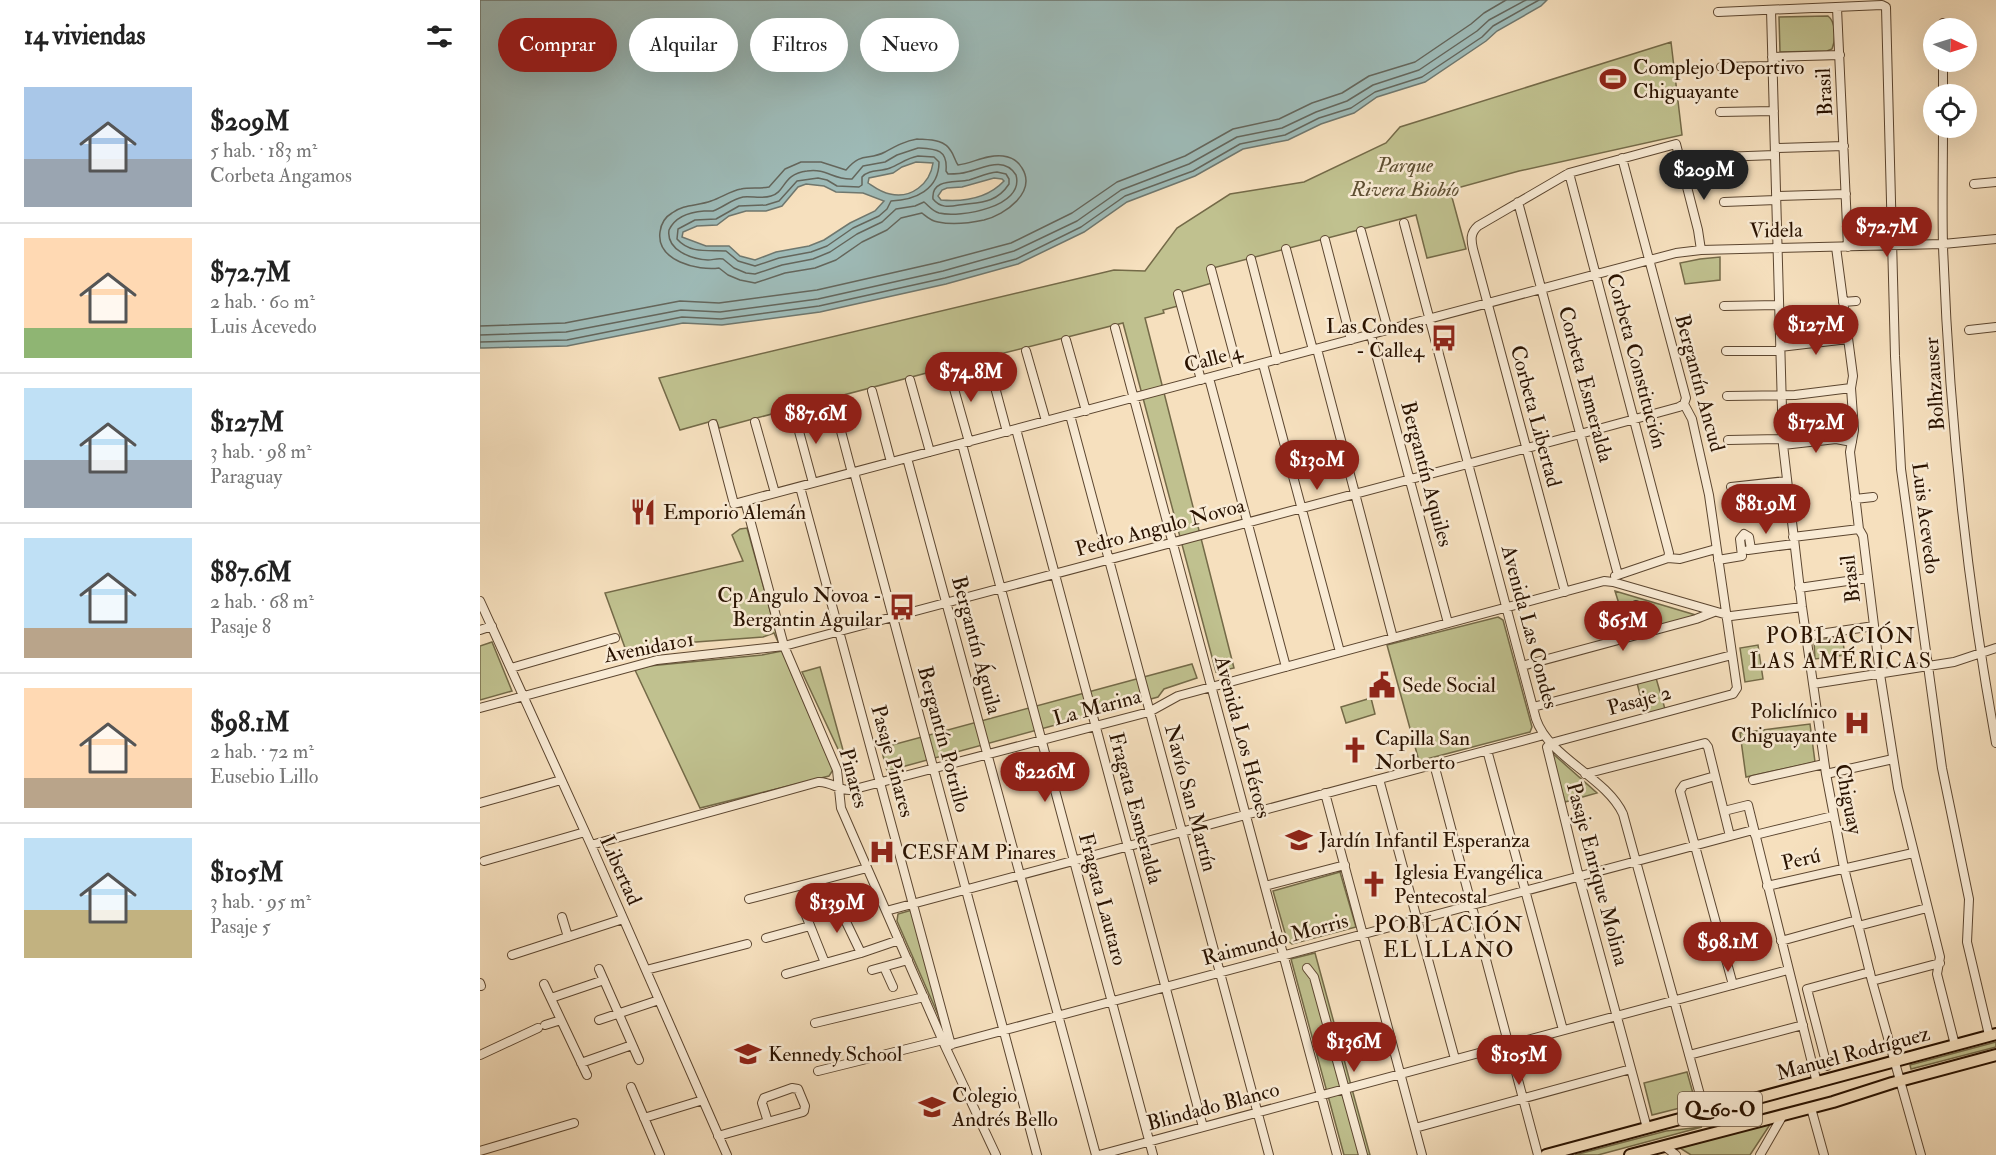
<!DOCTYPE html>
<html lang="es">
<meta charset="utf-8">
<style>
body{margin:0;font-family:"IM FELL Double Pica",serif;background:#f2f2f2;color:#222;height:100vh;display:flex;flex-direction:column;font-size:22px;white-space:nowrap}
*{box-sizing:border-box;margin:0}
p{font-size:20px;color:#767676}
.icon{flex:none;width:33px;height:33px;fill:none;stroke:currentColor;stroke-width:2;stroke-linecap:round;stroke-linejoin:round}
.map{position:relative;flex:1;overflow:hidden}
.sheet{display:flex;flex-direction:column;background:#fff;width:480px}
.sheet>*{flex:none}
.hud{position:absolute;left:18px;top:18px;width:570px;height:54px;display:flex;gap:12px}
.needle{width:39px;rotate:94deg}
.tools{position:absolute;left:1443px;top:18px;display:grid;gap:12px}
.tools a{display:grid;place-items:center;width:54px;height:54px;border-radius:50%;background:#fff;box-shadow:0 6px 24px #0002;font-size:30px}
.price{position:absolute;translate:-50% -51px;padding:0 14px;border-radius:21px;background:#8f2418;color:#fff;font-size:20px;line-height:39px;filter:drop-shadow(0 2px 3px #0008)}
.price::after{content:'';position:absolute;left:50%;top:36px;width:18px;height:14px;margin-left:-9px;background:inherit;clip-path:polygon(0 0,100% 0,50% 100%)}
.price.selected{background:#222;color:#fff}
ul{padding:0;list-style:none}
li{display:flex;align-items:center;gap:18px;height:150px;padding:0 24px}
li+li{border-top:2px solid #e0e0e0}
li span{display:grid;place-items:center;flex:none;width:168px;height:120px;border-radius:0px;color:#555}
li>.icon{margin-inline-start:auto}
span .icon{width:72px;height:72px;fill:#fffc;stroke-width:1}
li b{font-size:26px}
h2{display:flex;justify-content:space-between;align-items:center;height:72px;padding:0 24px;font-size:26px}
.chip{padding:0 21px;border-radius:27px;background:#fff;box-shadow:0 6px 24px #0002;font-size:21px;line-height:54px}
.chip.selected{background:#8f2418;color:#fff}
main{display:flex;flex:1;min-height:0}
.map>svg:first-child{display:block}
</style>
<main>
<section class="sheet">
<h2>14 viviendas<svg class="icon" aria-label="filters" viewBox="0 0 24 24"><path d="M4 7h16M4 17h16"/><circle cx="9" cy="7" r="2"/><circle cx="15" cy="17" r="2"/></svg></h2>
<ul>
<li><span style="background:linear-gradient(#a9c7e8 60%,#9aa5b1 0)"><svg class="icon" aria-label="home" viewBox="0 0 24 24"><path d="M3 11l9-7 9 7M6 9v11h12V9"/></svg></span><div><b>$209M</b><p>5 hab. · 183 m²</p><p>Corbeta Angamos</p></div></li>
<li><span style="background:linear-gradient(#ffd9b3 75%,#8fb573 0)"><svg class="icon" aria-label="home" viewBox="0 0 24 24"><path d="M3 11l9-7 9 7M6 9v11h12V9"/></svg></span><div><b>$72.7M</b><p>2 hab. · 60 m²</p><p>Luis Acevedo</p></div></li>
<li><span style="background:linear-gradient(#bfe0f5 60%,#9aa5b1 0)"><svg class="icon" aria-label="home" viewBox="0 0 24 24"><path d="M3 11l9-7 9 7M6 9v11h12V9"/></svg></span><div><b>$127M</b><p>3 hab. · 98 m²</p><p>Paraguay</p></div></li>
<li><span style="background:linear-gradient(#bfe0f5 75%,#b9a48a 0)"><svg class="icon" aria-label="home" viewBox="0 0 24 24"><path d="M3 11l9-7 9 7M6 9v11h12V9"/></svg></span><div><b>$87.6M</b><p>2 hab. · 68 m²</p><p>Pasaje 8</p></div></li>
<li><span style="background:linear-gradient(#ffd9b3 75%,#b9a48a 0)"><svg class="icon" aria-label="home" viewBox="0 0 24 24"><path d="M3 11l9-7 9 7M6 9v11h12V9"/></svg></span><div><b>$98.1M</b><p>2 hab. · 72 m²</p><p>Eusebio Lillo</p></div></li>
<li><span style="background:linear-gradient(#bfe0f5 60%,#c2b280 0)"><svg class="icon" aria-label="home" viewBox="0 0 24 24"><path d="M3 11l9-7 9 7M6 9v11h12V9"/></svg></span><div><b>$105M</b><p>3 hab. · 95 m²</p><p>Pasaje 5</p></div></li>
</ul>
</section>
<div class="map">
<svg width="1516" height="1155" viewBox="0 0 1516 1155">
<rect width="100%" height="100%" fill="#f6e0be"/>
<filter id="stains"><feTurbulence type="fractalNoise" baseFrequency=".00333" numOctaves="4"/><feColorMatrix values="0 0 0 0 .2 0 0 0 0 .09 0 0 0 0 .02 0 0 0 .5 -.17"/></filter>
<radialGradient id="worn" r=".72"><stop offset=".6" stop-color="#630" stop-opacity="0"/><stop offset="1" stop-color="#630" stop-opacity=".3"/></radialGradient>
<!-- green -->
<path fill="#c0c18f" stroke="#746a48" stroke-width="1.5" d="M1348,16C1356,22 1356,40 1352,49L1347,51L1300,52L1299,17Z
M1191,42L1202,135L1039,171L970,190L986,249L947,258L936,215L729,269L732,283L695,294L698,306L683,310L684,313L665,318L754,668L736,672L643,323L488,362L239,428L236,420L200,430L179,378L634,270L665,271L697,228L750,194L824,182L906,143L920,127Z
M1240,257V280L1205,284L1200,263L1220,259Z
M267,528L300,646L294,633L283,637L189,644L148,656L125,593L263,561L252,535L260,529Z
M1135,591L1219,616L1164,630L1157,603L1140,607Z
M1018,617L1023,620L1052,727L1050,732L939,761L907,645Z
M1362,636L1365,655L1335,659L1334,641Z
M12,642L32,691L0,700V646Z
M1278,645L1283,679L1265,682L1260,648Z
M302,651L353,770L349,776L220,808L155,670L169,666L282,655Z
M712,664L717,678L684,689L678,697L407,771L401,748Z
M340,667L363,750L359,751L322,672Z
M1176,678L1185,709L1165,714L1157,683Z
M891,698L895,714L866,723L861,707Z
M1330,724L1335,762L1266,777L1260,733Z
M1071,752L1117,793L1085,802Z
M860,872L876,927L812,944L807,940L793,891Z
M432,910L463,1026L417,921L418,914Z
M835,953L890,1155H864L811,959Z
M1516,1042V1047L1431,1069L1430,1065Z
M1207,1072L1216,1104L1172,1115L1164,1083Z
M1291,1123L1270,1155H1211L1200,1148Z
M1222,1127L1118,1155H1095L1186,1131Z"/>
<!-- water -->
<path fill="#9ebbb8" stroke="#6f776e" stroke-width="1.5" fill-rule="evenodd" d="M0,0H1067L1061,6L1017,31L1006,41L945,82L897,97L874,113L841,124L808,140L763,149L715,176L647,202L604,232L538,264L466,284L340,312L242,325L203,323L87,346L4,348H0ZM436,162L453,163C450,184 431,199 410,194C402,193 394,187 388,183L389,178L413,173L422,167ZM514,178L522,179L524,181C507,199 484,202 461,200L458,196L462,190L467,188L482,187ZM326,184L344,186L356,192L383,193L404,201L395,211L370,223L344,240L329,246L296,252L275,260L260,256L249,246H226L202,237L203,232L217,226L237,225L249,216L266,211H286L302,206L318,187Z"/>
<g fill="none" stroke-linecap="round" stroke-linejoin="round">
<!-- shore -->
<path stroke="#64665c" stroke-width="1.5" d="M437,139C450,140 464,139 471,151C474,155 475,161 478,165C493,163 507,154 523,156C531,157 538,161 542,168C557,192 525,215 504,220C490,223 472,225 458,222C451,221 447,217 442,213L421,218L407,230L382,242L356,260L335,268L305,273L275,283L260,280L248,275L239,268C218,271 176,261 180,232C181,224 185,217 192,213C204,204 218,206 231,201C241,198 250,191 261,189C270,187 280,189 289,187L305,169L321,162H341L366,170C382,151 388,161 405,152C416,146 425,141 437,139Z
M438,148C456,149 468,149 466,171L468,174C475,174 481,174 487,172C504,168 524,156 536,175C545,207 480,218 459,213C452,211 449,206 444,202L435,206L416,209L402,222L377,234L350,252L333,259L302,265L275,274L266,273L254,268L243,259C237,258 233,260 228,260C211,259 186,250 189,230C195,217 210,212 224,211C226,211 232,211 233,211C244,207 252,199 263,197C272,196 282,199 291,196C306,192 302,174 327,171C347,168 353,180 372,179L383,166L405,162L417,155Z
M438,156L454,157L459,162C459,190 435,200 411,201L407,209L399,216L373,228L347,246L331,252L299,258L275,266L258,261L246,251C229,250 210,254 197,239L198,229L215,220L236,219L259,206L286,205L299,201L317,181L338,178L347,180L357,186L379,187L382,185V177C389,169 400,172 410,168C420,164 427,158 438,156Z
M517,172L526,174L529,179V184C516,204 499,202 479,205C469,207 460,208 453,199C451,178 476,183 489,180C499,177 507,173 517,172Z
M0,326L85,323L200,301L239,303L337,290L460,262L531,243L592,213L637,182L705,156L753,129L799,119L832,103L862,93L889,76L935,62L991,24L1004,13L1026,0
M0,335L86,332L201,310L240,312L338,299L463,271L534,251L597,221L641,190L709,164L757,137L802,128L836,112L867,101L893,85L939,70L997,31L1009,20L1046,0
M0,342L87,340L202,317L241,319L339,306L465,278L536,259L601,227L645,196L713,171L760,144L805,135L839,118L871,108L895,92L942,77L1002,37L1013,26L1059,0"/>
<!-- minor casing -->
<g stroke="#5c4630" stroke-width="10">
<path id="minor" d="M1357,8L1368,247
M1291,10L1303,445L1322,607L1346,774L1364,868L1392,981L1441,1155
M1238,12L1402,5L1406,7L1415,356L1421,469L1462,768L1489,899L1487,942L1509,1035
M1463,23V28
M1292,57L1360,55
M1463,62V94
M1241,67L1293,66
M1240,112L1294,111
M1463,128C1463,167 1462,206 1463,246C1469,412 1486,579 1516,743
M1295,148L1364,146
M1241,157L1295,155
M1142,158L1206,398L1204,404L1212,419L1229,495L1257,688L1253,694L1071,743L1067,747L1099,877L1167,1128
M1089,173L1189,553L1188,558
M1494,184L1516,182
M1296,196L1366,194
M1038,202L1138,575
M1244,202L1296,200
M924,223L1056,719C1069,758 1126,777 1143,814L1225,1113
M881,231L908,330
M845,240L871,340
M1356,247L1373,376L1371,388L1374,430L1370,452L1379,529L1383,536L1400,674L1418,788L1460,957L1457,974L1475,1045
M806,249L833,350
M771,259L797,360
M731,269L758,370
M698,294L721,380
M1363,302L1376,301
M1244,306L1298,305
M635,328L857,1155
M1489,330L1516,327
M891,335L968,623
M586,340L606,411
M1300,347L1368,339
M837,349L913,638
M546,351L566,421
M1246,351H1300
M508,361L527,432
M783,364L860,652
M469,371L489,442
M729,378L806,667
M430,380L450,452
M392,391L411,462
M1247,396L1315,395L1371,388
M353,401L372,473
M314,413L333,483
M590,415L789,1155
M275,422L295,493
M233,424L254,504L1196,253L1221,250L1463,244L1516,239
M536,429L723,1127
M1248,440L1302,439
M482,444L673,1155
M1303,445L1356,439L1372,442
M427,458L616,1155
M374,472L557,1155
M320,487L471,1045
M1251,487L1306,481
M1375,499L1393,497
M265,501L304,646L357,770L361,808L465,1046L516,1155
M1313,537L1379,529
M1268,550L1314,544
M1238,560L1262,556L1260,539L1264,534L1269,537L1271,549
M1135,576L1188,558L1200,559L1236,549
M1319,588L1388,578
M1085,592L993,249C991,240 990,233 998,226L1089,173L1196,144L1218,230L1221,250
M0,601L111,845L247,1155
M1156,605L1162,634
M0,630L12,626
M1326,636L1394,626
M1042,666L1216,619L1234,612
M31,668L135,638
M1333,684L1474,662L1516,648
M1053,707L1252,655
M0,708L177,660L304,646L1100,434L1199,407L1204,404
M1007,750L1083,1030
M954,764L1058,1155
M1105,774L1225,743L1228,747L1250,836
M1346,774L1413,759
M1235,776L1204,785L1200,791L1253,985
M899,779L975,1059
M1273,780L1344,764
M845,793L942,1155
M0,803L81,780
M1244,811L1268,805L1337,1083
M1275,835L1353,816
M111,845L338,782C351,781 359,791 371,790L669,712L698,696L1124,581L1133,582L1251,616L1322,607
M4,861L105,832
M785,886L865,865
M1287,886L1433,853
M269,899L387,868
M406,911L1064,735
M82,917L88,937
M1378,926L1447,908
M286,938L330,926
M1301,941L1377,920
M32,955L143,919
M345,963L325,913L327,910L350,899L356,901L381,953
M404,967L413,987
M827,968L834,977L883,1155
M119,969L159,1060
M166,970L267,944
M392,970L428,960
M306,974L381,953L419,940
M1392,981L1460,963
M0,983L1,986
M64,984L107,1075
M71,998L124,980
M119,1020L179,1000
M335,1023L444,997
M65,1025L81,1020
M465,1046L1273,830
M0,1055L58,1028
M1209,1055L1323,1025
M101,1063L152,1045
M1347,1066L1327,989L1390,972
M338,1071L463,1040
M151,1087L180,1155
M1331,1108L1344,1155
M164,1118L223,1100
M935,1128L1151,1069
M238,1136L323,1112L324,1111L325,1106L318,1089L312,1088L284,1098L282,1103L288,1122
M1184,1146L1196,1155
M0,1151L94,1123
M619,1155L1308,970
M1280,1155L1303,1115"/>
</g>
<!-- major casing -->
<g stroke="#291200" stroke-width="14">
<path id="major" d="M1066,1155L1516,1034
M1150,1155L1353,1102L1412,1083L1516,1055"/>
</g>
<!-- minor -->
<use href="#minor" stroke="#f9ebd5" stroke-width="8"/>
<!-- major -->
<use href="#major" stroke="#f6e0be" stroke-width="10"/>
</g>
<!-- icons -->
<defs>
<g id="stadium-bare" transform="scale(2.07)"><path d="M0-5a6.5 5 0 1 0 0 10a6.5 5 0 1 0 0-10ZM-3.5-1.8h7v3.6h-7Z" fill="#8f2418" stroke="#f9ebd5" stroke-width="2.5" paint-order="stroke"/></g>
<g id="bus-bare" transform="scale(2.07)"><path d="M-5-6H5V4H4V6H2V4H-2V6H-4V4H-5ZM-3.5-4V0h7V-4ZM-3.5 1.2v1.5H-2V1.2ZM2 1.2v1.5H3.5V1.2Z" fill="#8f2418" stroke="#f9ebd5" stroke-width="2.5" paint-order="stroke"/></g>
<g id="restaurant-bare" transform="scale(2.07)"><path d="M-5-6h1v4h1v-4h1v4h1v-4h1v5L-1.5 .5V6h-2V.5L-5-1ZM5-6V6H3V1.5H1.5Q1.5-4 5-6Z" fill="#8f2418" stroke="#f9ebd5" stroke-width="2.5" paint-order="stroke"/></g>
<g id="civic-bare" transform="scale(2.07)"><path d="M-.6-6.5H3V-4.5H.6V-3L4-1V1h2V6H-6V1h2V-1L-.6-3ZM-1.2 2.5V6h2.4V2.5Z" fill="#8f2418" stroke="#f9ebd5" stroke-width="2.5" paint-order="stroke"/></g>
<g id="hospital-bare" transform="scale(2.07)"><path d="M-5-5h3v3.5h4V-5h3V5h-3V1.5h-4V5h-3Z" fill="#8f2418" stroke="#f9ebd5" stroke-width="2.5" paint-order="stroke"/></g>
<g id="church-bare" transform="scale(2.07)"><path d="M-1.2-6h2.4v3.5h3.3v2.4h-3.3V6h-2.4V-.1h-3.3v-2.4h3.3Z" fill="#8f2418" stroke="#f9ebd5" stroke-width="2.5" paint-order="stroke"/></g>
<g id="school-bare" transform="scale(2.07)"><path d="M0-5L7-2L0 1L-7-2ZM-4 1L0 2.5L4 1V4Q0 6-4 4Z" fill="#8f2418" stroke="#f9ebd5" stroke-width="2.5" paint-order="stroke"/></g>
</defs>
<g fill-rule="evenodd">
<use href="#stadium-bare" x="1133" y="79"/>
<use href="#bus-bare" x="964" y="338"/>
<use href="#restaurant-bare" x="163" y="512"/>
<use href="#bus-bare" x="422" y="607"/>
<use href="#civic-bare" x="902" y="685"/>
<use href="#hospital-bare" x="1377" y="723"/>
<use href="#church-bare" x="875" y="750"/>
<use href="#school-bare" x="819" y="840"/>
<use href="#hospital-bare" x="402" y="852"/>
<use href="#church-bare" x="894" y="884"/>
<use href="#school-bare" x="268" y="1054"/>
<use href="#school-bare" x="452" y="1107"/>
</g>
<g text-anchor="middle" stroke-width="5" stroke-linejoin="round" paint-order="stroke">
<!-- shield labels -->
<rect fill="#f9ebd5" stroke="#675340" stroke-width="1.5" x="1198" y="1092" width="84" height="34" rx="4.5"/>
<g font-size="20" font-weight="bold" fill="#291200">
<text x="1240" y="1116">Q-60-O</text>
</g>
<!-- poi labels -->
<g font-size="21" fill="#291200" stroke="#f9ebd5" text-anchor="start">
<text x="1153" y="74">Complejo Deportivo<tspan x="1153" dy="24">Chiguayante</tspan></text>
<text x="944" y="333" text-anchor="end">Las Condes<tspan x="944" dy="24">- Calle4</tspan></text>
<text x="183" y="519">Emporio Alemán</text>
<text x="402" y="602" text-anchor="end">Cp Angulo Novoa -<tspan x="402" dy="24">Bergantin Aguilar</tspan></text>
<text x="922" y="692">Sede Social</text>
<text x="1357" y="718" text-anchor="end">Policlínico<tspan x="1357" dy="24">Chiguayante</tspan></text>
<text x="895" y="745">Capilla San<tspan x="895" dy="24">Norberto</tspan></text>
<text x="839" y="847">Jardín Infantil Esperanza</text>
<text x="422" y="859">CESFAM Pinares</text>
<text x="914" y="879">Iglesia Evangélica<tspan x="914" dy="24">Pentecostal</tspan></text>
<text x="288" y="1061">Kennedy School</text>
<text x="472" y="1102">Colegio<tspan x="472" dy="24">Andrés Bello</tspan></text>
</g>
<!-- street labels -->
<g font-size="21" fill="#291200" stroke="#f9ebd5">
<text transform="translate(1344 92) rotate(-93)" y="7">Brasil</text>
<text transform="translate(1296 230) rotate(-1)" y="7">Videla</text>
<text transform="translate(733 358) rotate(-15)" y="7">Calle 4</text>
<text transform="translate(1157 361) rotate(75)" y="7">Corbeta Constitución</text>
<text transform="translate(1220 383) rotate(75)" y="7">Bergantín Ancud</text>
<text transform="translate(1106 384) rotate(75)" y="7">Corbeta Esmeralda</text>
<text transform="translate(1454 384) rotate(-94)" y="7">Bolhzauser</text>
<text transform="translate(1056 416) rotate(75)" y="7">Corbeta Libertad</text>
<text transform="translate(947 474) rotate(75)" y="7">Bergantín Aquiles</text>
<text transform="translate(1446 518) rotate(83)" y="7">Luis Acevedo</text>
<text transform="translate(680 527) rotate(-15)" y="7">Pedro Angulo Novoa</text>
<text transform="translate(1370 579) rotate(-97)" y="7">Brasil</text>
<text transform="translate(1050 627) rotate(75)" y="7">Avenida Las Condes</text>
<text transform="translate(497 645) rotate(75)" y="7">Bergantín Águila</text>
<text transform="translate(169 647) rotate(-11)" y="7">Avenida101</text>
<text transform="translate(1159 700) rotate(-15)" y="7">Pasaje 2</text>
<text transform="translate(617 707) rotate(-15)" y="7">La Marina</text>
<text transform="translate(763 737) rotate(75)" y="7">Avenida Los Héroes</text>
<text transform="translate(464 739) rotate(75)" y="7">Bergantín Potrillo</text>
<text transform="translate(413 761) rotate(75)" y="7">Pasaje Pinares</text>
<text transform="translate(374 778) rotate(75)" y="7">Pinares</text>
<text transform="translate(711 798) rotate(75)" y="7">Navío San Martín</text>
<text transform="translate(1369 799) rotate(79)" y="7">Chiguay</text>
<text transform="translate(656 808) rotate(75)" y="7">Fragata Esmeralda</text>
<text transform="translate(1321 859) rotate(-13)" y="7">Perú</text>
<text transform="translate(141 870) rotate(66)" y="7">Libertad</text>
<text transform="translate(1118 874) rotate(75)" y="7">Pasaje Enrique Molina</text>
<text transform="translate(623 899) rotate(75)" y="7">Fragata Lautaro</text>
<text transform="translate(795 939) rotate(-15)" y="7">Raimundo Morris</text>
<text transform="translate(1373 1053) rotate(-15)" y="7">Manuel Rodríguez</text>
<text transform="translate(733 1106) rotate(-15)" y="7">Blindado Blanco</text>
</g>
<!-- park labels -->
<g font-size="21" font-style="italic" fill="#5e4f32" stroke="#f9ebd5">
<text x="925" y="172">Parque<tspan x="925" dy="24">Rivera Biobío</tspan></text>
</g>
<!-- neighbourhood labels -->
<g font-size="22" letter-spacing="1.5" fill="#291200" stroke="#f9ebd5">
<text x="1361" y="643">POBLACIÓN<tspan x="1361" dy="25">LAS AMÉRICAS</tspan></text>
<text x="969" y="932">POBLACIÓN<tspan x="969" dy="25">EL LLANO</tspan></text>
</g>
</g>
<rect width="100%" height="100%" filter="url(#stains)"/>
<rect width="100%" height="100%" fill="url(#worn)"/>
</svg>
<div class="tools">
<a><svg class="needle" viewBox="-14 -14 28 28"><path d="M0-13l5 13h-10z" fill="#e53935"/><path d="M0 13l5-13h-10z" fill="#767676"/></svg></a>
<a><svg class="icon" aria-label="locate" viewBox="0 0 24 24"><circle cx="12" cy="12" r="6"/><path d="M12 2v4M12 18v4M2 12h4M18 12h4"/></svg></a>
</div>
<b class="price selected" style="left:1224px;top:201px">$209M</b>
<b class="price" style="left:1407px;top:258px">$72.7M</b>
<b class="price" style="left:1336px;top:356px">$127M</b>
<b class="price" style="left:491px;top:403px">$74.8M</b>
<b class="price" style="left:336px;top:445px">$87.6M</b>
<b class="price" style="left:1336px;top:454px">$172M</b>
<b class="price" style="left:837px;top:491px">$130M</b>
<b class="price" style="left:1286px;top:535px">$81.9M</b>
<b class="price" style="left:1143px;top:652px">$65M</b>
<b class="price" style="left:565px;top:803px">$226M</b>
<b class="price" style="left:357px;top:934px">$139M</b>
<b class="price" style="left:1248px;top:973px">$98.1M</b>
<b class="price" style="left:874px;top:1073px">$136M</b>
<b class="price" style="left:1039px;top:1086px">$105M</b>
<div class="hud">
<a class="chip selected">Comprar</a>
<a class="chip">Alquilar</a>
<a class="chip">Filtros</a>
<a class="chip">Nuevo</a>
</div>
</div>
</main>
